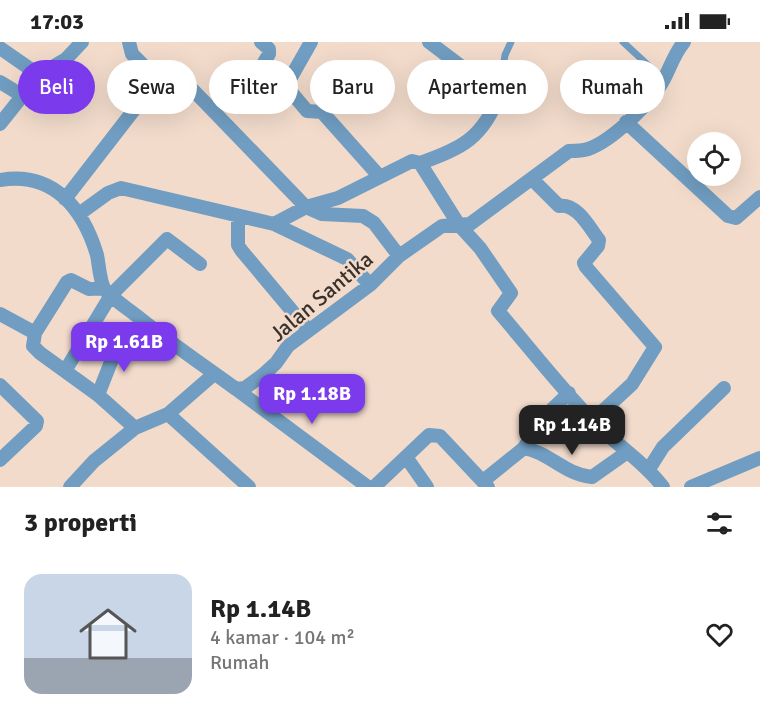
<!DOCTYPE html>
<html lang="id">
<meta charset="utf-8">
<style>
body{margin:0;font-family:Signika,sans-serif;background:#f2f2f2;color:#222;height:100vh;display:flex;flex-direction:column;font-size:22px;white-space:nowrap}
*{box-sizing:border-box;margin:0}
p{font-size:20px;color:#767676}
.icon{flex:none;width:33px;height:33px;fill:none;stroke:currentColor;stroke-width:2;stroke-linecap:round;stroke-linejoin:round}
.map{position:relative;height:445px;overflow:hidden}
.side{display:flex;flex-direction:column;background:#fff;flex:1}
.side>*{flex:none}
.guide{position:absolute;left:18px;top:18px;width:724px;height:54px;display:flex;gap:12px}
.controls{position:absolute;left:687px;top:90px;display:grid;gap:12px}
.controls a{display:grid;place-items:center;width:54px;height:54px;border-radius:50%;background:#fff;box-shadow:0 6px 24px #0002;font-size:30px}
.price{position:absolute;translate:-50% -51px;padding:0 14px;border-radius:12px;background:#7c3aed;color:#fff;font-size:20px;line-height:39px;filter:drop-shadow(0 2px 3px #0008)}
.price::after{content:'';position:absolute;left:50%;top:36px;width:18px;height:14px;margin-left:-9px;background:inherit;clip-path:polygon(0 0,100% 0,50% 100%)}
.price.selected{background:#222;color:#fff}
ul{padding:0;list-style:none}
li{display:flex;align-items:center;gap:18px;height:150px;padding:0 24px}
li span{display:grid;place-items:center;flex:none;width:168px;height:120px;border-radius:18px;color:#555}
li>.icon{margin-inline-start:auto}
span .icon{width:72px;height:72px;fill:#fffc;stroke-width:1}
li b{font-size:26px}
h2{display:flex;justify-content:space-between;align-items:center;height:72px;padding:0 24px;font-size:26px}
.pill{padding:0 21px;border-radius:27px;background:#fff;box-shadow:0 6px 24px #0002;font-size:21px;line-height:54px}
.pill.selected{background:#7c3aed;color:#fff}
.status{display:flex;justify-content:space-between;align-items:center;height:42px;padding:0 30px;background:#fff;direction:ltr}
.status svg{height:16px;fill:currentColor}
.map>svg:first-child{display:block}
</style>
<div class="status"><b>17:03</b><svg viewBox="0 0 49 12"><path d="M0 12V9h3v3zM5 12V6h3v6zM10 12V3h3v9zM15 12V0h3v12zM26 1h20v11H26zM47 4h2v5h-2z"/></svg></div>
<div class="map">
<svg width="760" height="445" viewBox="0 0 760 445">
<rect width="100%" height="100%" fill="#f2dbcb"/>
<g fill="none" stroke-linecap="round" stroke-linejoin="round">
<!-- lane -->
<path stroke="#709dc1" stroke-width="7" d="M623,0L664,38
M499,53L505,13L511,0"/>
<!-- street -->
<path stroke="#709dc1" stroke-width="14" d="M129,0L132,12L147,27
M0,6L39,33
M259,26L286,44L307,69L322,70L380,135
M0,40L23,54
M286,44L311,0
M249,46L269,12V7L261,0
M193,48L306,165L322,172L363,174L374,181L399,214
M626,80L728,174L736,176L760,155
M0,82L39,33L66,17L82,0
M420,121C461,107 483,96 499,53L429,0
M532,137L559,164C577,161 589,185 599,198L598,204L584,221L586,225L655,305L632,342L592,379
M0,138C53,129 83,166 97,213C99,223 100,241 105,248C114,258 127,266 137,274C169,300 203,323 236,347L245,346L264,332L276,321L288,304L370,243L399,214L442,184L470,182L569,109C576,109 582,109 588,107C612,99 652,60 664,37C671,24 674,12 684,0
M65,157L137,64
M79,172L108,151L121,146L274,182L347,217L370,243
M238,175V203L241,208L308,288
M274,182L306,165L338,156L412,119L420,121L459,183L480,206L511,251L498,269C529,305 559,344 592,378C615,402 643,419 663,445
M0,272L35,291L33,304L40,311L98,353L135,386
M35,291L67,240L71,238L89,247L104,246
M65,329L111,253L167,197L200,222
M0,343L37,379L36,384L0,418
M236,347L368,445
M98,353L120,297
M168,372L249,445
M524,406C549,410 565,433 592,435L626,411
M406,415L427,445
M649,427L663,405L724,346
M483,439L524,406L541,378L569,351
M70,445L94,419L135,386L168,372L214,332
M374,445L429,393L440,394L488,445
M691,445L760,416"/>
</g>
<g text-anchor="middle" stroke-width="5" stroke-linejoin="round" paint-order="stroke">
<!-- street labels -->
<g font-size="22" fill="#3a312b" stroke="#f2dbcb">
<text transform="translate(321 254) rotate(-40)" y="8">Jalan Santika</text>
</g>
</g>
</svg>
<div class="controls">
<a><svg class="icon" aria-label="locate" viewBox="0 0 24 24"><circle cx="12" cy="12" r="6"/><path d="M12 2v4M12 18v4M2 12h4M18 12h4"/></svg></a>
</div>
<b class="price" style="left:124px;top:331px">Rp 1.61B</b>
<b class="price" style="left:312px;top:383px">Rp 1.18B</b>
<b class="price selected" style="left:572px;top:414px">Rp 1.14B</b>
<div class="guide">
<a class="pill selected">Beli</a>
<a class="pill">Sewa</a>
<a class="pill">Filter</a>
<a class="pill">Baru</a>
<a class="pill">Apartemen</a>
<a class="pill">Rumah</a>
</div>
</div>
<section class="side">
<h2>3 properti<svg class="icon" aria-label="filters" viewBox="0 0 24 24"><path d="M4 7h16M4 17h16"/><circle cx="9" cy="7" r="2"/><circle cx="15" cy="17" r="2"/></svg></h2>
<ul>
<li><span style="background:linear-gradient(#c9d6e8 70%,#9aa5b1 0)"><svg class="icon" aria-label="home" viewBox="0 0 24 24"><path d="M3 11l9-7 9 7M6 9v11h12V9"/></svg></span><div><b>Rp 1.14B</b><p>4 kamar · 104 m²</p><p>Rumah</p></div><svg class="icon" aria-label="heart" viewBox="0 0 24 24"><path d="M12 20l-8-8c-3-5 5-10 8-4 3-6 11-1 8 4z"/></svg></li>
</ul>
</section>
